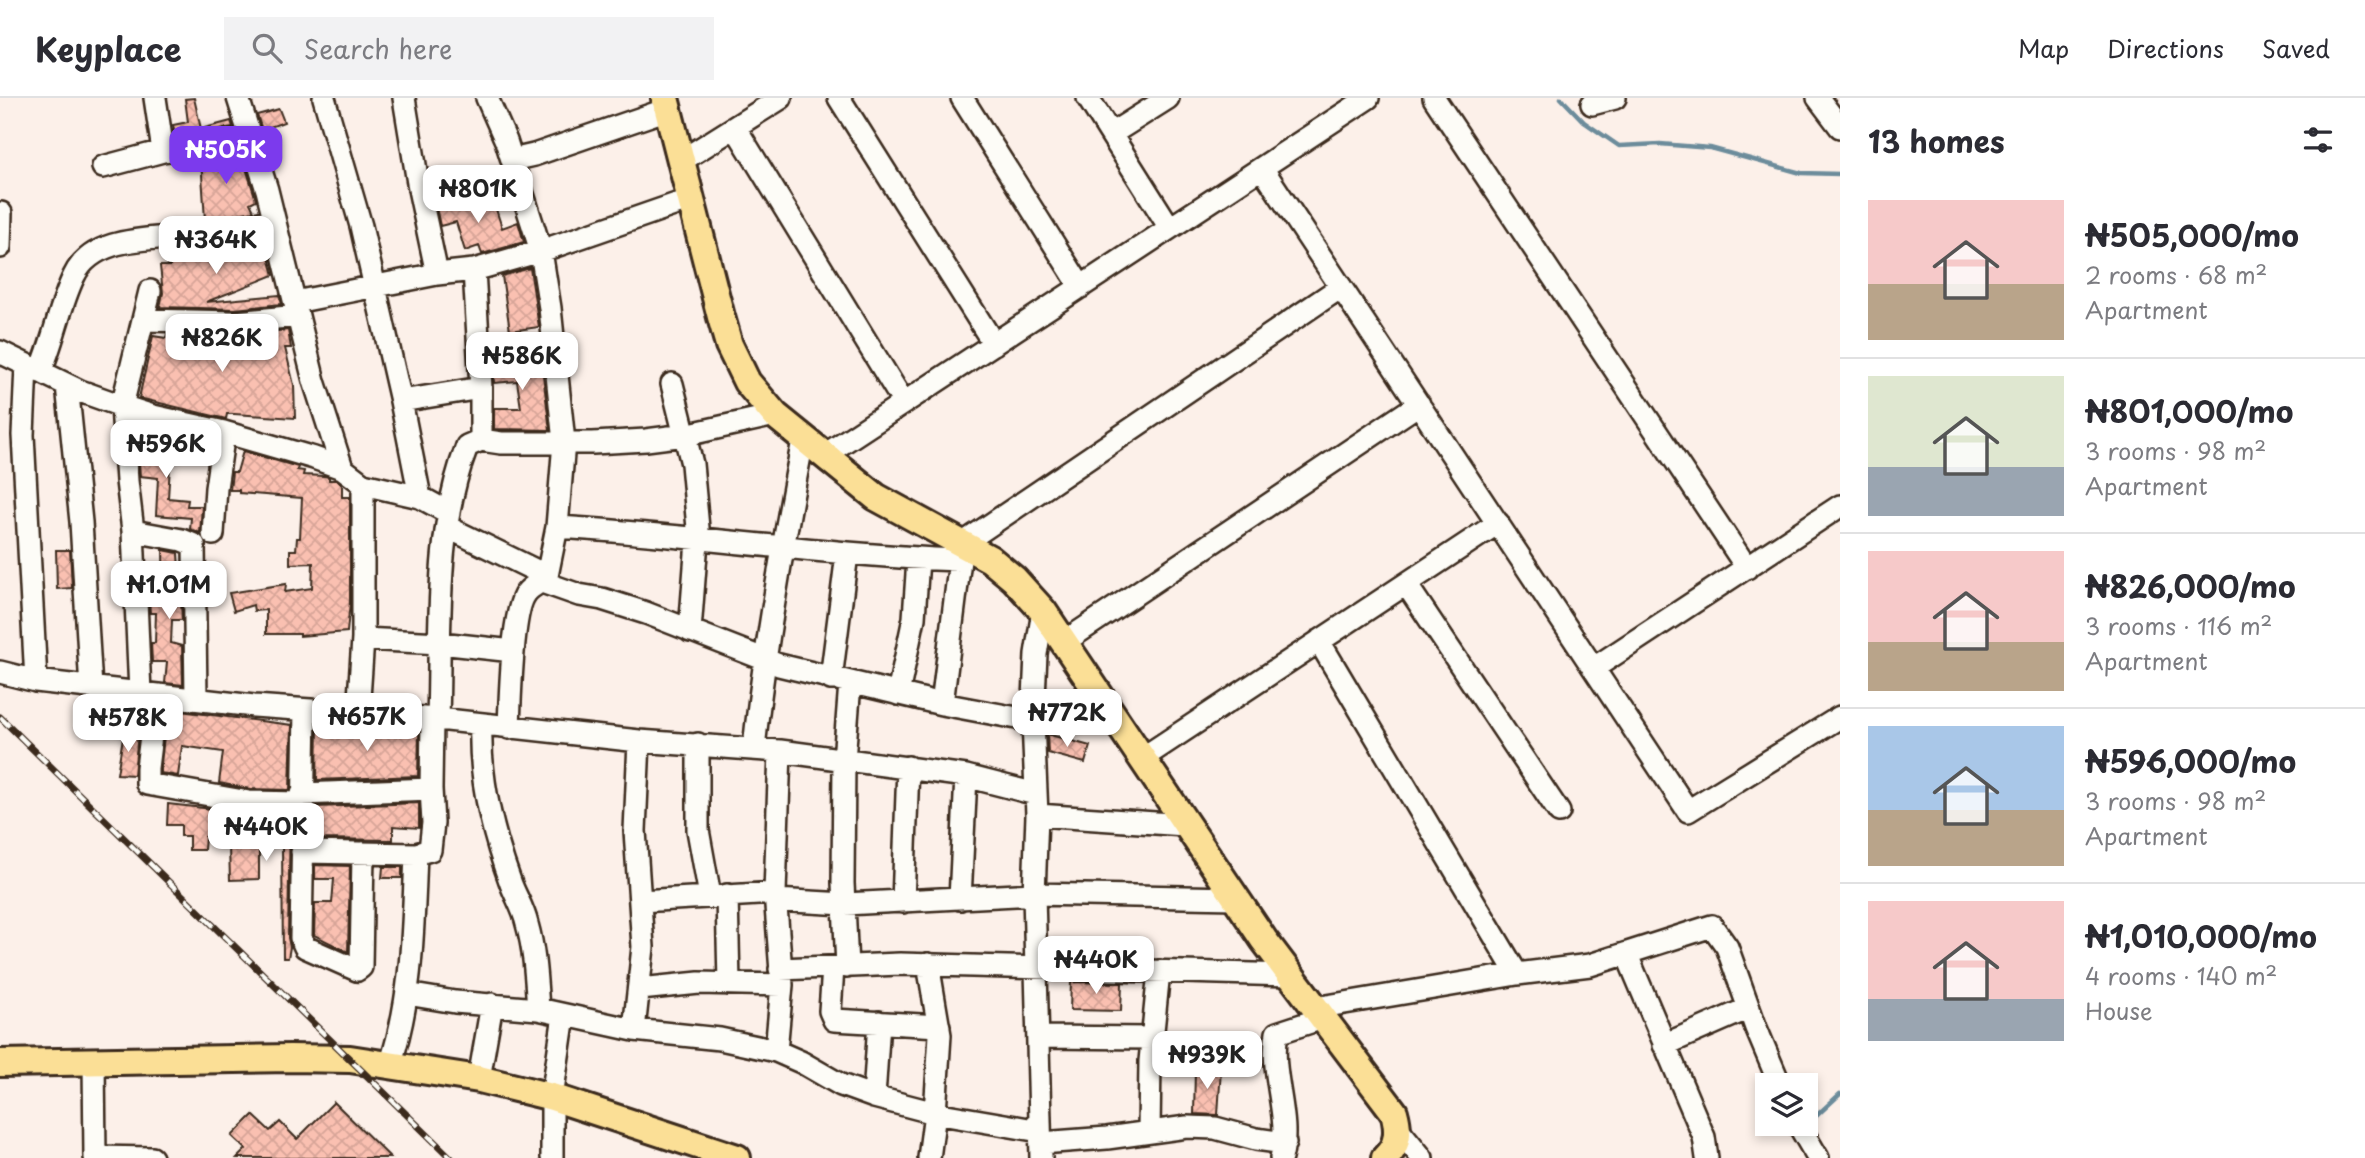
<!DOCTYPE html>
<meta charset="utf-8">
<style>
body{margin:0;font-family:"Playpen Sans",sans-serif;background:#f2f2f3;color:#2b2b33;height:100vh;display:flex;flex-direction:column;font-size:26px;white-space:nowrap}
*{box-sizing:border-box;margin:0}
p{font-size:23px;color:#7c7c81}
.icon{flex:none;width:38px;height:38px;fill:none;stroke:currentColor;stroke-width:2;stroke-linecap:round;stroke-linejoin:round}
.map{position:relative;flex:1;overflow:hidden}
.drawer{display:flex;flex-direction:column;background:#fff;width:525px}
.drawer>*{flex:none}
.tools{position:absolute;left:1755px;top:975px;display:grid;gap:14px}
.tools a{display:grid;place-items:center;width:63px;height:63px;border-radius:0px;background:#fff;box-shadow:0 4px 10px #0003;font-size:35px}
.price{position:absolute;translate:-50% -60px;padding:0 16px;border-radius:14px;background:#fff;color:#222;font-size:23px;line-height:46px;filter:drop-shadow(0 2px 4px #0008)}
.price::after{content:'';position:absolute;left:50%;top:42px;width:21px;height:16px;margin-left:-10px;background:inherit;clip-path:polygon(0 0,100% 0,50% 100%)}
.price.current{background:#7c3aed;color:#fff}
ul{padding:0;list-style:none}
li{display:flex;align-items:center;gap:21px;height:175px;padding:0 28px}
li+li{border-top:2px solid #e1e1e2}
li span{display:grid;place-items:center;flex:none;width:196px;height:140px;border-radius:0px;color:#555}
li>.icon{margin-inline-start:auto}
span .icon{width:84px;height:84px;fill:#fffc;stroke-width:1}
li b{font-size:30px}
h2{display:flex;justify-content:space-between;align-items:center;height:84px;padding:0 28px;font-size:30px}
header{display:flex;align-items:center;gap:42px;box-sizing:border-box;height:98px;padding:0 35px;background:#fff;border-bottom:2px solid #e1e1e2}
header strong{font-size:33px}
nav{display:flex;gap:38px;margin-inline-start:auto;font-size:24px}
.search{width:490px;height:63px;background:#f2f2f3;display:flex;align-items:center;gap:18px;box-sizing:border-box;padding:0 24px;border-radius:0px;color:#7c7c81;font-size:26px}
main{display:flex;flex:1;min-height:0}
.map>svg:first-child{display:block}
</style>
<header>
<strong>Keyplace</strong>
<div class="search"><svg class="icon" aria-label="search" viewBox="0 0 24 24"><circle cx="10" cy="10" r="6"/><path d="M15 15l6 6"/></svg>Search here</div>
<nav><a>Map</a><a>Directions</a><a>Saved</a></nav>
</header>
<main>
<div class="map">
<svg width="1840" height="1060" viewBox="0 0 1840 1060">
<defs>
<pattern id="building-cross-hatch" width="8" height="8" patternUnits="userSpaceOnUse" patternTransform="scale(1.75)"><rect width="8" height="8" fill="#fac0b1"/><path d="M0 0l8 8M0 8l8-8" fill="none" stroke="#d7a598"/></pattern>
</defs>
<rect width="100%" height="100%" fill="#fcf0e9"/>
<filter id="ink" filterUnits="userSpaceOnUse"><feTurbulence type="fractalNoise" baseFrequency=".0143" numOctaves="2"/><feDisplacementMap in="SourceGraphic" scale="14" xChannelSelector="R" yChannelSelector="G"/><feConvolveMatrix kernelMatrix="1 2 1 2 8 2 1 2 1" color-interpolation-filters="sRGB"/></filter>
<g filter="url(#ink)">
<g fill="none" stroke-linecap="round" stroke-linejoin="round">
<!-- stream -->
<path stroke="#6c8c9b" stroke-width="4.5" d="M1561,0L1584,24L1619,48L1660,46L1710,50L1801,75L1840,76
M1811,1032L1814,1020L1840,996"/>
</g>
<!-- building -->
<path fill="url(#building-cross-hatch)" stroke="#3b2a1e" stroke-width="2" d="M194,0L201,31L231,23L233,29L175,38L173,27L188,24L185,1Z
M279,11L284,24L262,32L257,17Z
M241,54L256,102L250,105L254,113L205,122L201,61Z
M474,95L478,114L495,108L502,130L518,124L524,144L482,156L479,148L465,153L456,124L440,128L435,105Z
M248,141L250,150L265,145L274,177L206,204L279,197L282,206L235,211L160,209L163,195L160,168H170L168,159L200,149Z
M530,170L539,229L510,233L502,178Z
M288,232L291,250H285L294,287L295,320L234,316H227L226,321L139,300L153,238L166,240L167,236L236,237Z
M540,253L550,332L494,331V310H521L517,283L494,285L492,257L510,255L512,258Z
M153,332L172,336L168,400L188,402L187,408H202L200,435L190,431L191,420L156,417L158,380L140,378L138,351L152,353Z
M243,353L298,369L297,372L304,373L303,377L324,378L329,379V382H337L342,387V399H350V504L347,534L300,538V536H266V512L254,513L253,507L234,513L229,495L286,486L285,494L312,490L313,465L290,466V452H296L297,440H300L302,400L239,395V392H230L232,374H237Z
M56,452H70L72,490L57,491Z
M163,452L178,455L182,522H172L171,545L182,548L183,587L165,585L167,564H152L151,545H155L156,515H150L149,502L164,501Z
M172,612L292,627L290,692L250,691L219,685L223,654L182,648L178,678L160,675L166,620H171Z
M318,629L319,631L362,629L397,631V634H419L418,678L317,682Z
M124,633L138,635L134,677L117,676Z
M1047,636L1090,648L1085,665L1048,655Z
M419,705V730L393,728V742L316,741V709Z
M168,706L212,711L210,739H205L204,752H189V738H181V727H167Z
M282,718H290L288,840L290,849L288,860H283L282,747L259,748V781L230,782L229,748L258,746L256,728L282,720Z
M315,767L350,768L348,854L314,837L315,805H332L334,781H315Z
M383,769H402V780H382Z
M1071,884L1122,885L1121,913L1070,912Z
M1205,970H1221L1218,1017L1194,1016L1195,972H1205Z
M334,1004L391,1060H237L246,1051L232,1038L253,1017L270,1033L280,1024L297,1041Z"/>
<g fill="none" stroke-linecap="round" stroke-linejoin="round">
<!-- minor casing -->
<g stroke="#3b2a1e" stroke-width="26">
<path id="minor" d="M155,0L163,53
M238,0L267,92L314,283L342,370
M324,0L361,128L401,303L420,399
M404,0L419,91L437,176
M487,0L506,43L541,153L550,210L564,344L557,429L547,478C541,485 531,488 526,495C512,512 510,604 509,630
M839,0L994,246
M962,0L1081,189
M1088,0L1170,130
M1434,0L1747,470
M1818,0L1840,29
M1592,6L1615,0
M735,29L904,305
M1111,36L1168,0
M512,62L534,57L668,11
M681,63L781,0
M103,69L163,53L249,40
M1262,70L1688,713L1840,619
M0,149L1,115
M474,172L481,290V342
M295,204L437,176L474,172L541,153L691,101
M144,222L235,224L298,218
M0,254L80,293L122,308L153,318L224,334L314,360L342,370L363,386L420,399L449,415
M26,267L23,337L36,583
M40,274C54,243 59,209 74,178C93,137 152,142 190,137C218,134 246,128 274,122
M672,286L692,366L698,430L690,533
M67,287L81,424L91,590
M401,303L481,290
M823,358L1368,0
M447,429L547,478
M557,429C692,437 825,457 960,462
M133,433L182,442L194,447L196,601
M213,436L216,390L224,334
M542,484L579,497L602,501L646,515L779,567L942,606L1033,623
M1406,486L1559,714
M363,541L440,545L513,553
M1319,543L1517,876
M1064,544L1419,306
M1594,570L1840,408
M0,574L36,583L254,608L438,621L639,643L780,653L966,678L1036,696
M831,581L847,456
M140,595L133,433L127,383L122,308L150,193
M898,596L914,520L918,461
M156,597L147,670V686L249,704L302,705
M942,606L962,446L1341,189
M305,612L301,840L305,849L357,872L361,869L363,755
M358,615L363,541V386
M438,621C441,530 434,434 467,348L481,342L501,345H593L646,342L685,337L775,317
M481,627C479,679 493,737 511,786C516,799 524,812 527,826C535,854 536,883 538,911
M698,646V732L710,798
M754,650C765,546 783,445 803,342
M1141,661L1498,425
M302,696L431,691
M1037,717L1185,727
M302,754L416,756L430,752L433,725L431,691L432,621
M727,797L729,886
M960,801L966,678
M775,802L845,806L1034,796L1235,800
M640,803L775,795
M903,804L908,669
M1627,857L1704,1039L1707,1060
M928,866L940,937L935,1015L929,1060
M847,869L843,785L844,662L850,585
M833,870L830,913L834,922L939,928
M780,871L900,866L1291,877
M640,891L699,885L782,887
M407,896L455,904L538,911L634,932L720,941L776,953L801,964L841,987L874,999L935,1015L1040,1033
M1315,910L1517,876L1590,867L1712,828L1727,849L1756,930L1780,987
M634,932L643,849L635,733L639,643
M1038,939L1152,940
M1664,947L1749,910
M776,953L782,887L775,795L780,653
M94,962L95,1060
M390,967C413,898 413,827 416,756
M479,981L492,906
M874,999L879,924
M1798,1026L1818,1060
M1399,1032L1422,1060
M1149,1033L1150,963L1159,873
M1041,1045L1107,1040L1187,1029L1215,1030L1256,1041L1285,1045
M95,1059L152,1060
M552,1060V999L564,917
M1041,1060L1034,796L1037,717L1033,623L1036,556L1043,513
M1281,1060C1292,1019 1269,976 1277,935L1323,920"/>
</g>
<!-- major casing -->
<g stroke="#3b2a1e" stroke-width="32">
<path id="major" d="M665,0L721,219L729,247L747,284L775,317L876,399L990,461L1014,481L1043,513L1264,842L1394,1014C1399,1032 1399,1047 1385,1060
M0,965L290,960L350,961L479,981L552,999L737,1060"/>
</g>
<!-- minor -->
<use href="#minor" stroke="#fdfcf7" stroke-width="21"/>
<!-- major -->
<use href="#major" stroke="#fbdf96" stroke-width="26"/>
<!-- rail casing -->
<g stroke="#3b2a1e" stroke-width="7">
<path id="rail" d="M0,619L451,1060"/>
</g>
<!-- rail -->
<use href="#rail" stroke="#fdfcf7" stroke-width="4.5" stroke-dasharray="13" stroke-linecap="butt"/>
</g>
</g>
</svg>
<div class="tools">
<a><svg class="icon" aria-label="layers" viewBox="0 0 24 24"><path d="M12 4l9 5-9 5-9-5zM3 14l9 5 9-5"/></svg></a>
</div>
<b class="price current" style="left:226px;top:88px">₦505K</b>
<b class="price" style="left:478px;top:127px">₦801K</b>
<b class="price" style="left:216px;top:178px">₦364K</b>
<b class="price" style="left:222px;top:276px">₦826K</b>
<b class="price" style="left:522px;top:294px">₦586K</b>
<b class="price" style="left:166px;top:382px">₦596K</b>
<b class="price" style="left:169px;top:523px">₦1.01M</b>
<b class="price" style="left:1067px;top:651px">₦772K</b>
<b class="price" style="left:367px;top:655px">₦657K</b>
<b class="price" style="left:128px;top:656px">₦578K</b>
<b class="price" style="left:266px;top:765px">₦440K</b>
<b class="price" style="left:1096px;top:898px">₦440K</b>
<b class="price" style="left:1207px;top:993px">₦939K</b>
</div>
<section class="drawer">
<h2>13 homes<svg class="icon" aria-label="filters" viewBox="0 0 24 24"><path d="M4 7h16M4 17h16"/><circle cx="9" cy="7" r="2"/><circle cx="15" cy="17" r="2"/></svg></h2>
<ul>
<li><span style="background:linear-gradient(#f6c9c9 60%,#b9a48a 0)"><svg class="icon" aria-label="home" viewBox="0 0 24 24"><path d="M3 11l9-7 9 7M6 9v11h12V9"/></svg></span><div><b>₦505,000/mo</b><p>2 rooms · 68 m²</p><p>Apartment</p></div></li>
<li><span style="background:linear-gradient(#dfe7d0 65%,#9aa5b1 0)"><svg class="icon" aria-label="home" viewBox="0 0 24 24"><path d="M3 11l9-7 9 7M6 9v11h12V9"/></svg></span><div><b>₦801,000/mo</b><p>3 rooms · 98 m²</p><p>Apartment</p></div></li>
<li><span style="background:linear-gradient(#f6c9c9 65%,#b9a48a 0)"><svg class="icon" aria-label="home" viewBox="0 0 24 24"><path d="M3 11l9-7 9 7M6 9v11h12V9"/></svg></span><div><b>₦826,000/mo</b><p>3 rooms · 116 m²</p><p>Apartment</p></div></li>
<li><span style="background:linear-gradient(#a9c7e8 60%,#b9a48a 0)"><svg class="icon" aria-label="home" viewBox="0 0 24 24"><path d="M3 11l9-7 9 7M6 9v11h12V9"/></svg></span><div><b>₦596,000/mo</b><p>3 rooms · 98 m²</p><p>Apartment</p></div></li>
<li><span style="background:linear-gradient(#f6c9c9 70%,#9aa5b1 0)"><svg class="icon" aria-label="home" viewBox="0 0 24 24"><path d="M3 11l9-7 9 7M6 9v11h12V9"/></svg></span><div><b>₦1,010,000/mo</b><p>4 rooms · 140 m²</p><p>House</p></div></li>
</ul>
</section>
</main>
